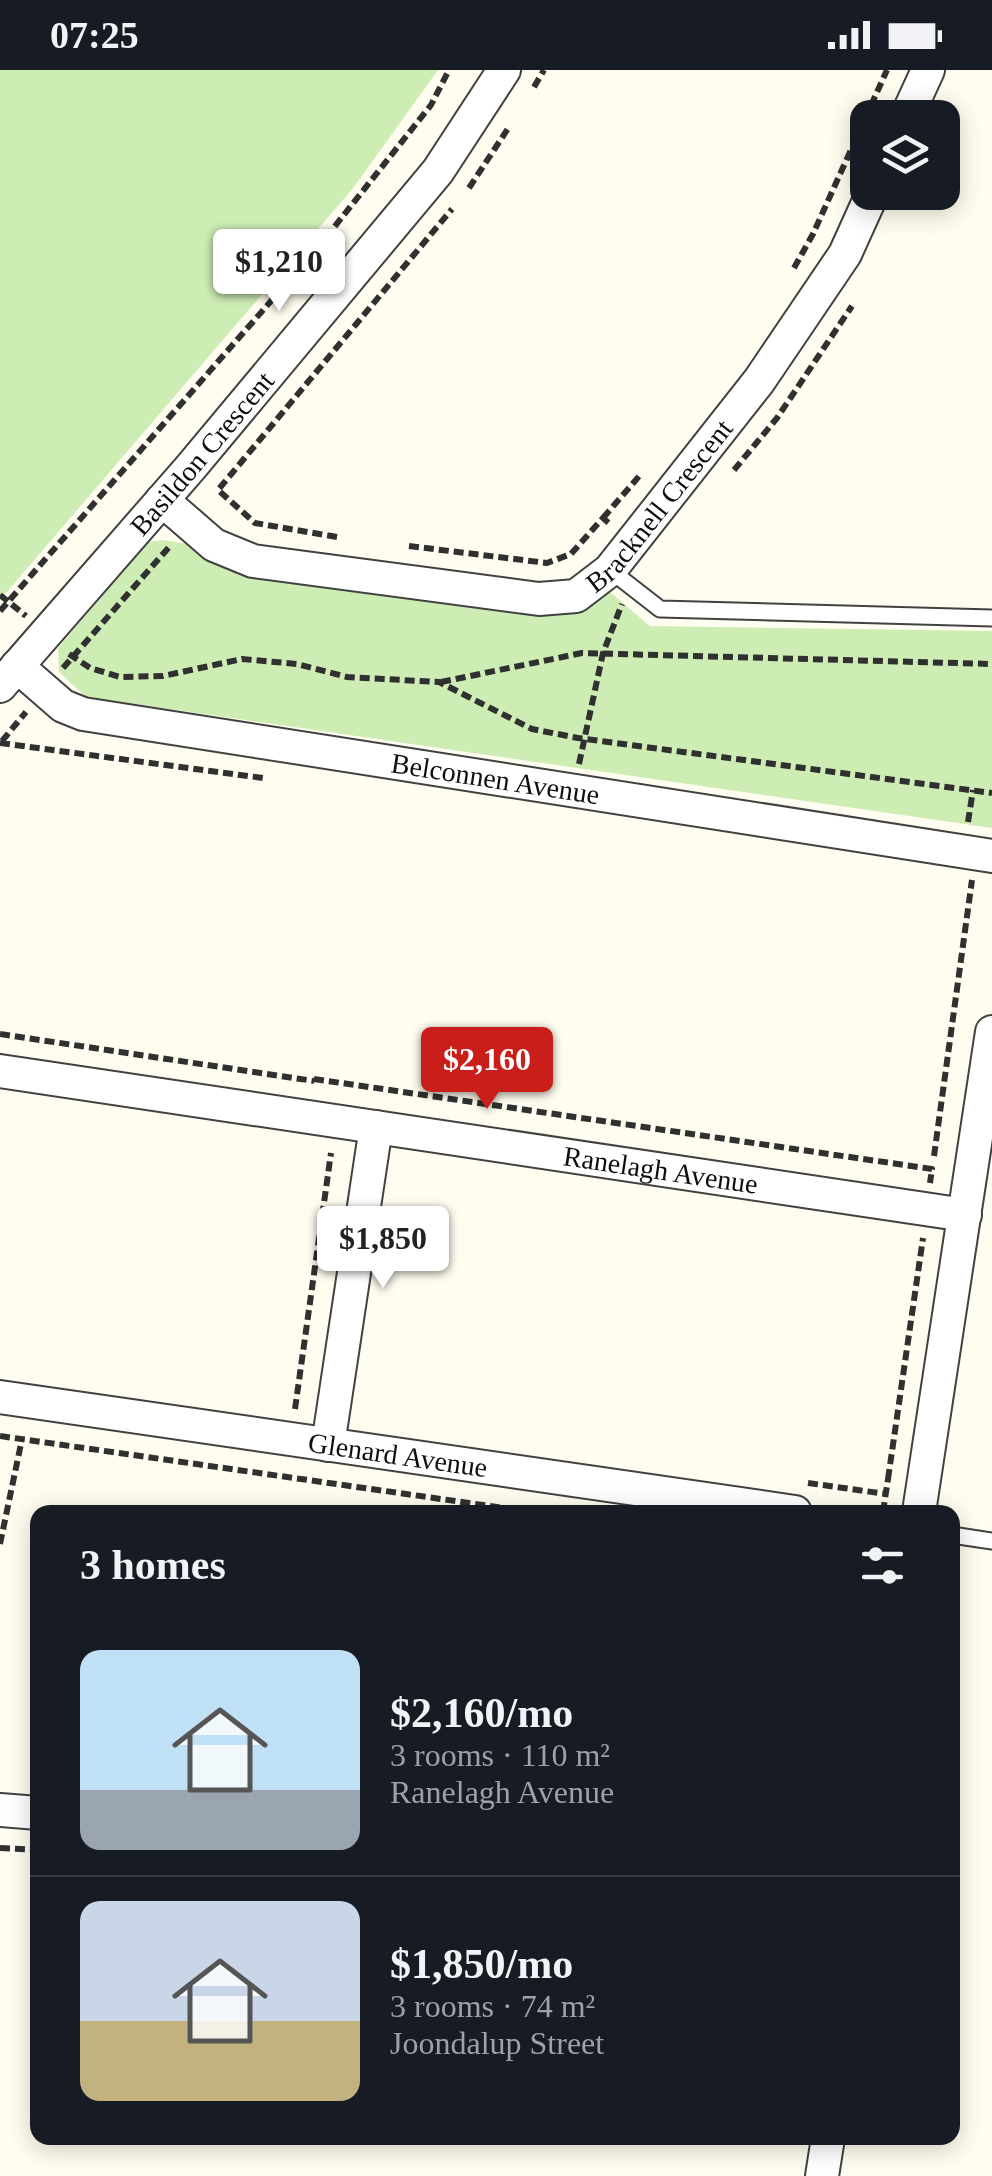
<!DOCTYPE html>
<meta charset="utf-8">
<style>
body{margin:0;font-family:"Times New Roman",serif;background:#20242c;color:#f1f3f6;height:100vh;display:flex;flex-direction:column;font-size:38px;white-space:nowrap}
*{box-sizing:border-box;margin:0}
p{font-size:32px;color:#9ea1a6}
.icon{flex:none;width:55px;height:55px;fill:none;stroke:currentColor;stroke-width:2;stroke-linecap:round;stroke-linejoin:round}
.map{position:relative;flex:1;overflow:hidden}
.drawer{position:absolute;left:30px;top:1435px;width:930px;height:640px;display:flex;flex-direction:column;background:#171b24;border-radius:20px;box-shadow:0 5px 25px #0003}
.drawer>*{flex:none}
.buttons{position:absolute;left:850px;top:30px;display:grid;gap:20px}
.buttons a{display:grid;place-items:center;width:110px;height:110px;border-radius:20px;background:#171b24;box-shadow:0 5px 25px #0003;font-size:50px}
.price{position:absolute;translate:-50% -85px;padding:0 22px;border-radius:10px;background:#fff;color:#222;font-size:32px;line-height:65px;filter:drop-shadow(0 2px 5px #0008)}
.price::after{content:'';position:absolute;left:50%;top:60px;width:30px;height:22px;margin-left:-15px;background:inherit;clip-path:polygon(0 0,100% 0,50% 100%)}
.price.selected{background:#ca1e1a;color:#fff}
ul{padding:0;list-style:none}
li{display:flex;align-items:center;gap:30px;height:250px;padding:0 50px}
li+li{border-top:2px solid #363941}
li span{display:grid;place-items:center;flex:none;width:280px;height:200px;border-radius:20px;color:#555}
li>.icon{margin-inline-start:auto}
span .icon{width:120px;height:120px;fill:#fffc;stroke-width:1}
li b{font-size:42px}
h2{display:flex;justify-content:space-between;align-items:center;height:120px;padding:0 50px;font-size:42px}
.status{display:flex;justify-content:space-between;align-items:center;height:70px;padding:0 50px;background:#171b24;direction:ltr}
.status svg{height:28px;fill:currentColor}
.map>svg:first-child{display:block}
</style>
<div class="status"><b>07:25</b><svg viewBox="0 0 49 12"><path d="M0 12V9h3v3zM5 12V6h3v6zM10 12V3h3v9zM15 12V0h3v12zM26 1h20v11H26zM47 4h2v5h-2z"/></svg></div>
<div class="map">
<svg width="992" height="2106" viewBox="0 0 992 2106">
<rect width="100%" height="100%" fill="#fffdef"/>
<!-- green -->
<path fill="#ceedb5" d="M0,0H438L354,117L0,530Z
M163,470L187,474L215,494L559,543H581L610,522L650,556L992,561V758L86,627L59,602L58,578L148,472Z"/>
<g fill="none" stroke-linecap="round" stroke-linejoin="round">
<!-- service casing -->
<g stroke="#414141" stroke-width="19">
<path id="service" d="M610,500L660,539L992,548
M952,1465L992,1471"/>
</g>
<!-- minor casing -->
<g stroke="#414141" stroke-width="36">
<g id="minor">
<path d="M906,48L928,0"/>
<path id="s1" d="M162,430L214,475L253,491L539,529L576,526L610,500L759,311L845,184L873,122"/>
<path id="s2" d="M17,596L63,636L83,644L992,786"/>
<path id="s3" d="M0,616L191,397L438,101L504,0"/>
<path id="s4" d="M0,1001L965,1145"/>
<path id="s5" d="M0,1327L795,1442"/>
<path d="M328,1375L376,1057"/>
<path d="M919,1442L992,962"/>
<path d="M0,1740L38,1743"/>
<path d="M822,2106L828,2068"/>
</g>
</g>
<!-- path -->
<path stroke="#303030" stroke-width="6" stroke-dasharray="10 5" stroke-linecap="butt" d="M534,17L544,0
M469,118L509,57
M904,136L910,122
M794,198L813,164L887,0
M734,400L777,348L852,236
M603,448L641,404
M337,467L255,453L218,420L452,139
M409,476L547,493L571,484L603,448L610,454
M0,525L26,546
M0,541L320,175L431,35L449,0
M69,584L90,598L120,607L163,606L242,589L297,594L347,607L439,612L532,659L578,668L992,723
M63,598L170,476
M441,612L582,583L992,594
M2,671L26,642
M0,673L263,708
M579,694L603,583L622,534
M968,752L973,720
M0,964L314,1011
M314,1009L932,1099L930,1113
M934,1086L972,810
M295,1339L331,1083
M0,1366L532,1442
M888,1409L923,1168
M808,1413L886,1424
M883,1442L888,1409
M0,1474L22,1369
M0,1778L38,1780"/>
<!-- service -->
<use href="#service" stroke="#fff" stroke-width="15"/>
<!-- minor -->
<use href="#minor" stroke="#fff" stroke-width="32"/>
</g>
<g text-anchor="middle" stroke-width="10" stroke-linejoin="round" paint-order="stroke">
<!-- street labels -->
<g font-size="28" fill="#0e0e0e" stroke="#fff">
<text dy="10" stroke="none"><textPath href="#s3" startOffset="308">Basildon Crescent</textPath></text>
<text dy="10" stroke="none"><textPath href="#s1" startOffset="560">Bracknell Crescent</textPath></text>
<text dy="10" stroke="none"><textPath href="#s2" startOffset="500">Belconnen Avenue</textPath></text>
<text dy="10" stroke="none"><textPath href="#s4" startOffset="668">Ranelagh Avenue</textPath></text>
<text dy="10" stroke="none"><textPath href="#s5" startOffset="402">Glenard Avenue</textPath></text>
</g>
</g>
</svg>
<div class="buttons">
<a><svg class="icon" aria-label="layers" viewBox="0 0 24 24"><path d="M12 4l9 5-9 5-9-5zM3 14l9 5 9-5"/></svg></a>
</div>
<b class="price" style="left:279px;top:244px">$1,210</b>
<b class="price selected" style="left:487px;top:1042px">$2,160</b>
<b class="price" style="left:383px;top:1221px">$1,850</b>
<section class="drawer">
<h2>3 homes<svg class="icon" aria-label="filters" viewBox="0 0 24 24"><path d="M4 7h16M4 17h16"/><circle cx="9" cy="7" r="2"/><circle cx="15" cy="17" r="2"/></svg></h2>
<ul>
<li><span style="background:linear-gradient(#bfe0f5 70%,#9aa5b1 0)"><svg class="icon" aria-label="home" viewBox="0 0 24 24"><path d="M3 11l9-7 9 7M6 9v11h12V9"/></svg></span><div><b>$2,160/mo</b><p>3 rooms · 110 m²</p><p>Ranelagh Avenue</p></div></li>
<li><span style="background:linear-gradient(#c9d6e8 60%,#c2b280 0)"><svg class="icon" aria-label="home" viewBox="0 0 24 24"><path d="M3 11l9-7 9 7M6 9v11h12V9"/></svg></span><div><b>$1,850/mo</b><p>3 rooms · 74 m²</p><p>Joondalup Street</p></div></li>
</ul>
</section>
</div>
